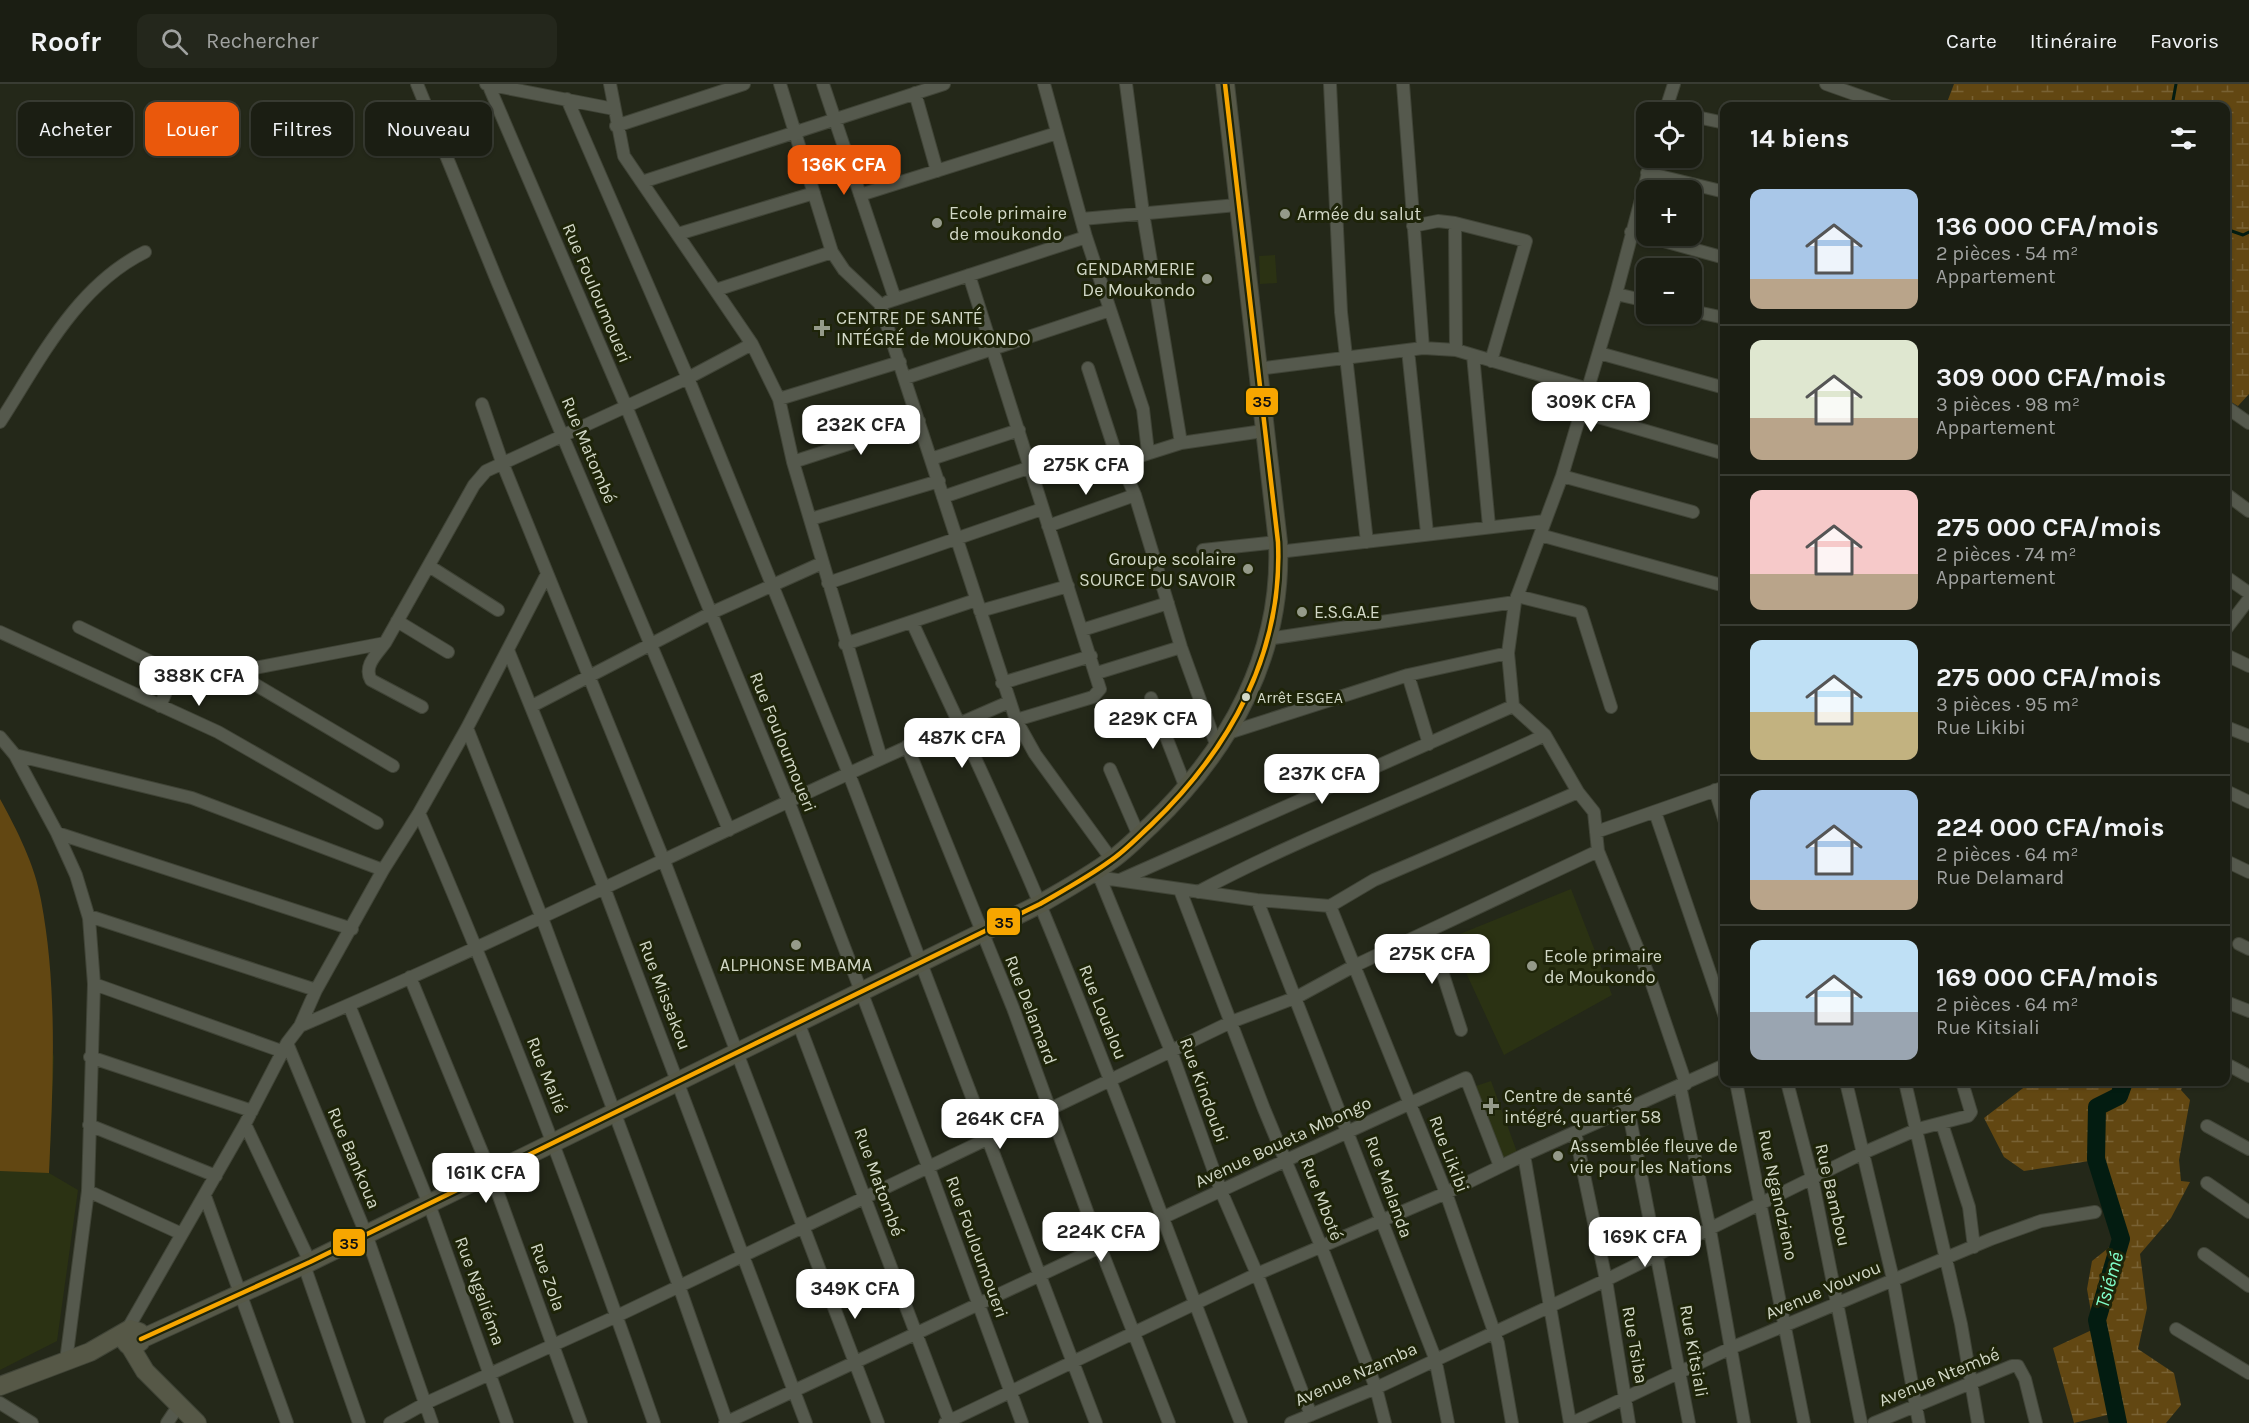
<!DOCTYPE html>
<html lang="fr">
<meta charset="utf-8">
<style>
body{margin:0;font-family:Karla,sans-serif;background:#24271c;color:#f1f3f6;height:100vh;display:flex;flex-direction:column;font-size:22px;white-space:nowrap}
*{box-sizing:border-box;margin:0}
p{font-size:20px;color:#a0a2a0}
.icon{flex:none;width:33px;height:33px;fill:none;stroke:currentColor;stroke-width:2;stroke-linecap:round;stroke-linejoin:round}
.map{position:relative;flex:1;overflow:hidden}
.drawer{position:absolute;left:1720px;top:18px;width:510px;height:984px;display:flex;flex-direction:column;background:#1b1e13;border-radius:12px;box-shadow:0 2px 4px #0004,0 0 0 2px #393c33}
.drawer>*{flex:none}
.banner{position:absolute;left:18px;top:18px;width:570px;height:54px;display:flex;gap:12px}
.buttons{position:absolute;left:1636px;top:18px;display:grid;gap:12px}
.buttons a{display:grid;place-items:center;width:66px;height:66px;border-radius:12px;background:#1b1e13;box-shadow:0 2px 4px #0004,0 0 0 2px #393c33;font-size:30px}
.price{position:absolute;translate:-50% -51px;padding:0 14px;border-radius:12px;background:#fff;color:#222;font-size:20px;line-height:39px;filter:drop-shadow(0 2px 3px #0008)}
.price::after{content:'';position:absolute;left:50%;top:36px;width:18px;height:14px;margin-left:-9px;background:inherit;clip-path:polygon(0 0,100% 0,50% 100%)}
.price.current{background:#ea580c;color:#fff}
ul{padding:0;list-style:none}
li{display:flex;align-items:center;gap:18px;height:150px;padding:0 30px}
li+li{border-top:2px solid #393c33}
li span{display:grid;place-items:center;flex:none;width:168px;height:120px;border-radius:12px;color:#555}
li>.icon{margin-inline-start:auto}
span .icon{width:72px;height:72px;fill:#fffc;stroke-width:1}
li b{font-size:26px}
h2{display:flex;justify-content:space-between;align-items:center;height:72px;padding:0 30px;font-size:26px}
.tag{padding:0 21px;border-radius:12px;background:#1b1e13;box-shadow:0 2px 4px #0004,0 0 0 2px #393c33;font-size:21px;line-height:54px}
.tag.current{background:#ea580c;color:#fff}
header{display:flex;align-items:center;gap:36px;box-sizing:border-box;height:84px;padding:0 30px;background:#1b1e13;border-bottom:2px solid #393c33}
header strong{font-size:28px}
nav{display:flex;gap:33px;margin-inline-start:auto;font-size:21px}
.search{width:420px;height:54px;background:#24271c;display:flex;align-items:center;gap:15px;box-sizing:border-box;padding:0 21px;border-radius:12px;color:#a0a2a0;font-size:22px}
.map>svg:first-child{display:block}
</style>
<header>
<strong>Roofr</strong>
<div class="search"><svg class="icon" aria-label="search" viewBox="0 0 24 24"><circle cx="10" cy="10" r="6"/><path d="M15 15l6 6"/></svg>Rechercher</div>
<nav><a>Carte</a><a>Itinéraire</a><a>Favoris</a></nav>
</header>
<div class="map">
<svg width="2249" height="1339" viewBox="0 0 2249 1339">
<defs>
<pattern id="wetland-marsh" width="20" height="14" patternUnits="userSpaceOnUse" patternTransform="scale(1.5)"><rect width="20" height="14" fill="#624712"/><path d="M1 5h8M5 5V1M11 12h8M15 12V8" fill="none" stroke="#786133"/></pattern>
</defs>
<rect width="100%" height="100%" fill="#242819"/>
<!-- built -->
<path fill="#2b3213" d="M1275,171L1277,199L1260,200L1259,172Z
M0,724L54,973L49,1089L78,1106L57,1257L0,1286Z
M1571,805L1612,911L1504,971L1450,854Z
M1491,997L1517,1068L1498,1077L1476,1002Z"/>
<!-- green -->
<path fill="#624712" d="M0,715C17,746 35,781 41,816C58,905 53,999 49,1089L0,1087Z"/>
<!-- wetland -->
<path fill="url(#wetland-marsh)" d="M1954,0H2249V310L2238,322L2226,315V22H1948L1946,21Z
M2031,998H2184L2181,1006L2190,1016L2179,1076L2181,1097L2190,1098L2171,1134L2140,1170L2147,1224L2138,1265L2174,1289L2181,1321L2166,1339H2114L2111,1330L2074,1339L2053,1264L2094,1245L2087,1205L2092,1177L2121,1154L2096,1076L2024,1087L2004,1073L1984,1034Z"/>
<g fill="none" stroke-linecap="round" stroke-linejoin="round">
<!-- stream -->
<path stroke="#031c11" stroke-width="3" d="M2172,22L2176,0
M2226,145L2243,151L2249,148"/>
<!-- river -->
<path stroke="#031c11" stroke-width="18" d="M2118,1339L2097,1236L2121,1155L2096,1075L2097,1023L2119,1012L2124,998"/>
<!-- minor casing -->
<g stroke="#404437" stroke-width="14">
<path id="minor" d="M417,0L498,199L729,746
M486,0L614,25
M488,0L626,322L789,719L928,1082L1022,1339
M610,0L624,72L752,260L779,315L793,378L881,674
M780,0L832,168L844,186L880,220L1016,636L1035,670L1112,776
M823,0L895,215
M1044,0L1086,153L1143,325L1148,368
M1126,0L1143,129L1181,359
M1330,0L1341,228L1367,458
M1403,0L1423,264
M1826,0L1888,22
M915,9L937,87
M567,15L688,294L849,690L1096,1339
M1665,28L1674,0
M1692,32L1725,39
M616,42L744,0
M1652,74L1616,210L1562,392L1515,518L1508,569L1513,622L1545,651L1578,708L1594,728L1598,767L1652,900L1686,1000
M1647,89L1725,108
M642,98L944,0
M860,111L1057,49
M1082,135L1237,121
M1455,139L1456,266
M1413,142L1438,137L1455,139L1526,157L1491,277
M1631,148L1725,174
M678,150L814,109
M969,191L1100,605L1093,613L1016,636
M716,206L832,168
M1616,210L1647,217
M887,218L1086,153
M1692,227L1725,234
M1408,266L1427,449
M1599,269L1725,304
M1473,271L1489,442
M1088,284L1113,361L1135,411L1181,563L1217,663
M1257,285L1423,264L1456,266L1588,305
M905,294L1110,226
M779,315L900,278
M482,320L502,378L664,777L878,1339
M2229,325L2249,339
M1581,328L1725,370
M0,338C40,276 76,202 145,168
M931,375L1019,346
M793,378L919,337
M1121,378L1181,359L1263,347
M1562,392L1693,428
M2226,410L2249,427
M943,413L1031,383
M811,435L939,397
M1048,442L1135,411
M1540,451L1725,502
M1203,466L1278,458
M1278,468L1545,437
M429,482L498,526
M2226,493L2249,509
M828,499L1042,425
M1517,512L1581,528L1611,623
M980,527L1068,502
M397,537L448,568
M912,538C955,632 1001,726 1041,823C1112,993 1174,1167 1241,1339
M79,543L174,589L189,592L234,588L385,559L474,401L486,387L688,294L752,260
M2226,545L2249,515
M1082,546L1168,519
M0,548L218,648L377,739
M1267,555L1515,518
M385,559C377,570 363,582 371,596L422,623
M845,560L976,516
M508,566L605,806L806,1339
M2226,571L2249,582
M234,588L393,682
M1097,589L1181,563
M1408,591L1429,660
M1002,599L1091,572
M1151,614L1186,704
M160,622L174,589
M532,622L711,529L822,479
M2226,643L2249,652
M467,644L542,834L679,1202L727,1339
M1228,649L1408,591L1508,569
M0,653L15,671L57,749L76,791L89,834L94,900L88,1107L66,1277
M907,662L1013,924L1100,1163L1169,1339
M15,671L192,714L383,786
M1110,685L1139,752
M1715,706L1725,738
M2226,707L2249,718
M1655,728L1725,933
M419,729C506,930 583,1133 654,1339
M1596,748L1725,703
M57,749L352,845
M2226,777L2249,788
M1096,793L1257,816L1330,822L1374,796L1578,708
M1100,794L1171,967L1221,1107L1257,1190L1311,1331
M1120,796L1513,622
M1180,806L1264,1025L1321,1162L1376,1304L1385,1339
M1198,808C1310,748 1430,706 1545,651
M1257,816L1435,1274L1448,1339
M1330,822L1446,1109L1498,1259L1512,1339
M89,832L316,906
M1429,847L1461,946
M2239,860L2249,865
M410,893L491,1090L581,1339
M94,900L284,968
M2226,918L2249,927
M349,921L429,1120L507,1339
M798,938L950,1339
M300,942C539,840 770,721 1009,618
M287,959L366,1150L432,1339
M90,973L252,1027
M2230,982L2249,992
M1736,998L1804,1339
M1787,998L1812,1094L1861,1339
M1846,998L1893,1195L1919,1339
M1905,998L1961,1240L1978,1339
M1680,1002L1710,1146L1744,1339
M1628,1024L1689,1339
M245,1040L310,1178
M1942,1040L1969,1123L1974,1163
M89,1041L216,1092
M2207,1042L2249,1065
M1575,1048L1606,1196L1629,1339
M1524,1071L1570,1339
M2207,1099L2249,1128
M88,1107L182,1150
M205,1112L287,1339
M2204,1170L2249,1202
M304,1181L359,1339
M2176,1245L2249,1289
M127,1246L245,1040L287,959L300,942L316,906L383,786L419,729L467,644L547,490
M0,1319L32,1339
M167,1339L179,1321
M390,1339L426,1319L617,1232L1171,967L1231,938L1297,913L1354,882L1598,767
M725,1339C972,1224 1217,1106 1466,994L1500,1082
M945,1339L1257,1190L1446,1109L1524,1071L1725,981
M1291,1339L1376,1304L1606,1196L1863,1069L1918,1045L1968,1032L1971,1028L1962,998
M1572,1339L1731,1264L1991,1155L2041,1137L2095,1128
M1874,1339L2012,1282H2018L2025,1295L2036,1339"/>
</g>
<!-- primary casing -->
<g stroke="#404437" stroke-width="20">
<path id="primary" d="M141,1255L310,1178L1040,820C1064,806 1088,793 1110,777C1125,767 1138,753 1151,741C1230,665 1283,570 1278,458L1225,0
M130,1262L145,1287L197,1339
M0,1302L90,1268L130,1245L139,1248L140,1258L134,1262L128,1261L124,1256V1249"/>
</g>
<!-- minor -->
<use href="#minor" stroke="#55594d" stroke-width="12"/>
<!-- primary -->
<use href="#primary" stroke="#565847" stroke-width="18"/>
<!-- bus-1 casing -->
<g stroke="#1e2409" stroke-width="9">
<path id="bus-1" d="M141,1255L310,1178L1040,820C1064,806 1088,793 1110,777C1125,767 1138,753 1151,741C1230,665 1283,570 1278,458L1225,0"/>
</g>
<!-- bus-1 -->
<use href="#bus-1" stroke="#f7a600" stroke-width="4.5"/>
</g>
<!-- markers -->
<g fill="#959a8a" stroke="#1e2409" stroke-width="2">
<circle cx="1285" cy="130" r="6"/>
<circle cx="937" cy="139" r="6"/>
<circle cx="1207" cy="195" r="6"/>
<path d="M819 235h6v6h6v6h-6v6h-6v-6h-6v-6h6z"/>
<circle cx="1248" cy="485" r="6"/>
<circle cx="1302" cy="528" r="6"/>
<circle cx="796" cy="861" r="6"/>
<circle cx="1532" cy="882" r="6"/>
<path d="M1488 1013h6v6h6v6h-6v6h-6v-6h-6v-6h6z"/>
<circle cx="1558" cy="1072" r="6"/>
</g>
<circle fill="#d2d8c7" stroke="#1e2409" stroke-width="2" cx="1246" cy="613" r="5"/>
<g text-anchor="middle" stroke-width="6" stroke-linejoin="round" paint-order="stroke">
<!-- bus labels -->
<g font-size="16" fill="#d2d8c7" stroke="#1e2409" text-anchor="start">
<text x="1257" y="619">Arrêt ESGEA</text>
</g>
<!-- poi labels -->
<g font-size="18" fill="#d2d8c7" stroke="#1e2409" text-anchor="start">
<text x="949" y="135">Ecole primaire<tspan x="949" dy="21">de moukondo</tspan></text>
<text x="1297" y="136">Armée du salut</text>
<text x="1195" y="191" text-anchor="end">GENDARMERIE<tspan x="1195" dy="21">De Moukondo</tspan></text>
<text x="836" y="240">CENTRE DE SANTÉ<tspan x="836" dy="21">INTÉGRÉ de MOUKONDO</tspan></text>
<text x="1236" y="481" text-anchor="end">Groupe scolaire<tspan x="1236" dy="21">SOURCE DU SAVOIR</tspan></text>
<text x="1314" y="534">E.S.G.A.E</text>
<text x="1544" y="878">Ecole primaire<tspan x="1544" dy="21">de Moukondo</tspan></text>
<text x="796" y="887" text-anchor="middle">ALPHONSE MBAMA</text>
<text x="1504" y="1018">Centre de santé<tspan x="1504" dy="21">intégré, quartier 58</tspan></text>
<text x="1570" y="1068">Assemblée fleuve de<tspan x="1570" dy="21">vie pour les Nations</tspan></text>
</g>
<!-- street labels -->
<g font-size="18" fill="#d2d8c7" stroke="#1e2409">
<text transform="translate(597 209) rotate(67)" y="6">Rue Fouloumoueri</text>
<text transform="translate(589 366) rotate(67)" y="6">Rue Matombé</text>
<text transform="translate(783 658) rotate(68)" y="6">Rue Fouloumoueri</text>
<text transform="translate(665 911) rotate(69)" y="6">Rue Missakou</text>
<text transform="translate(1031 926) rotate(69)" y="6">Rue Delamard</text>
<text transform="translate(1103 928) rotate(68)" y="6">Rue Loualou</text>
<text transform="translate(547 991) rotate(68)" y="6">Rue Malié</text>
<text transform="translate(1204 1006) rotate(70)" y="6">Rue Kindoubi</text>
<text transform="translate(1283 1058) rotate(-25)" y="6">Avenue Boueta Mbongo</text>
<text transform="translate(1449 1070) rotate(69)" y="6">Rue Likibi</text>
<text transform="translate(354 1074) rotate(67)" y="6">Rue Bankoua</text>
<text transform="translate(879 1098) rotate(70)" y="6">Rue Matombé</text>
<text transform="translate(1389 1103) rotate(70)" y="6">Rue Malanda</text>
<text transform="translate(1778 1111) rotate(78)" y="6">Rue Ngandzieno</text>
<text transform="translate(1833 1111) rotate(77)" y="6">Rue Bambou</text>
<text transform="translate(1322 1115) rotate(69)" y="6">Rue Mboté</text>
<text transform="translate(977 1163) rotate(70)" y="6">Rue Fouloumoueri</text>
<text transform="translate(548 1193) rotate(70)" y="6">Rue Zola</text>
<text transform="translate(1823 1206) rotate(-23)" y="6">Avenue Vouvou</text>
<text transform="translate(480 1207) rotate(70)" y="6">Rue Ngaliéma</text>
<text transform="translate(1635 1261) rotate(80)" y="6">Rue Tsiba</text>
<text transform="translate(1694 1267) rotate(80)" y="6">Rue Kitsiali</text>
<text transform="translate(1356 1290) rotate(-24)" y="6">Avenue Nzamba</text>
<text transform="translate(1939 1293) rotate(-22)" y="6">Avenue Ntembé</text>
</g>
<!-- water labels -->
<g font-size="20" font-style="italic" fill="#80feca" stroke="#1e2409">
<text transform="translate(2109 1196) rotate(-74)" y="7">Tsiémé</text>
</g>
</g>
<g stroke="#1e2409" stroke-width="2">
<rect x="1245" y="303" width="34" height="29" rx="6" fill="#f7a600"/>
<rect x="986" y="823" width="35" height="29" rx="6" fill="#f7a600"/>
<rect x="332" y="1144" width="34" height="29" rx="6" fill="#f7a600"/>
</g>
<g font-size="16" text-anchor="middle" font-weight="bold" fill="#111">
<text x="1262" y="323">35</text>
<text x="1004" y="844">35</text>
<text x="349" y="1165">35</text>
</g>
</svg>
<div class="buttons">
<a><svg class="icon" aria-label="locate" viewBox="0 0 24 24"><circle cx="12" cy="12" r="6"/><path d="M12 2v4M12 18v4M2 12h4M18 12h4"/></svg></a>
<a>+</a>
<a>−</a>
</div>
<b class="price current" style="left:844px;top:112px">136K CFA</b>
<b class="price" style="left:1591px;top:349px">309K CFA</b>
<b class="price" style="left:861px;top:372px">232K CFA</b>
<b class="price" style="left:1086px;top:412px">275K CFA</b>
<b class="price" style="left:199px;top:623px">388K CFA</b>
<b class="price" style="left:1153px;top:666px">229K CFA</b>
<b class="price" style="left:962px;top:685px">487K CFA</b>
<b class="price" style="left:1322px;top:721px">237K CFA</b>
<b class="price" style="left:1432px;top:901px">275K CFA</b>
<b class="price" style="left:1000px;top:1066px">264K CFA</b>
<b class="price" style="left:486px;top:1120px">161K CFA</b>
<b class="price" style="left:1101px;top:1179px">224K CFA</b>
<b class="price" style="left:1645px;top:1184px">169K CFA</b>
<b class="price" style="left:855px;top:1236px">349K CFA</b>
<div class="banner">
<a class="tag">Acheter</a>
<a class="tag current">Louer</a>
<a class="tag">Filtres</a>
<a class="tag">Nouveau</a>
</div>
<section class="drawer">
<h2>14 biens<svg class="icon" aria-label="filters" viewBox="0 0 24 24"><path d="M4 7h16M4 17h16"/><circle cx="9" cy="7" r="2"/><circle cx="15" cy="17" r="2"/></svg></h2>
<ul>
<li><span style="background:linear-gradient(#a9c7e8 75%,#b9a48a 0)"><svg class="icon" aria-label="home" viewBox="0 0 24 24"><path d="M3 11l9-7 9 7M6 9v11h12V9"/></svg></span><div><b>136 000 CFA/mois</b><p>2 pièces · 54 m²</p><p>Appartement</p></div></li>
<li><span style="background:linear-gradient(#dfe7d0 65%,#b9a48a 0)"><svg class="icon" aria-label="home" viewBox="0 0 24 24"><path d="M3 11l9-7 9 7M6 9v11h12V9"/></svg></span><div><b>309 000 CFA/mois</b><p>3 pièces · 98 m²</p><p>Appartement</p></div></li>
<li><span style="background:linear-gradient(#f6c9c9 70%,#b9a48a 0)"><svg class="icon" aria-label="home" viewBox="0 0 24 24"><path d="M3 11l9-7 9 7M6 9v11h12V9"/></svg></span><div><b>275 000 CFA/mois</b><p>2 pièces · 74 m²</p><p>Appartement</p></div></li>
<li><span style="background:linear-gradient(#bfe0f5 60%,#c2b280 0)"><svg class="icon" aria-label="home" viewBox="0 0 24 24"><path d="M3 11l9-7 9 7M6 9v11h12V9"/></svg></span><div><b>275 000 CFA/mois</b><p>3 pièces · 95 m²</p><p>Rue Likibi</p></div></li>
<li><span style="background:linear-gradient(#a9c7e8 75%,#b9a48a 0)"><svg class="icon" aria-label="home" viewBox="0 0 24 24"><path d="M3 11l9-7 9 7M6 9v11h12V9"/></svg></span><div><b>224 000 CFA/mois</b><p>2 pièces · 64 m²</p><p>Rue Delamard</p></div></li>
<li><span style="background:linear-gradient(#bfe0f5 60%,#9aa5b1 0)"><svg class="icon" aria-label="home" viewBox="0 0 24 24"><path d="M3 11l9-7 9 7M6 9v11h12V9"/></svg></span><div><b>169 000 CFA/mois</b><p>2 pièces · 64 m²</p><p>Rue Kitsiali</p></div></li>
</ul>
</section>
</div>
